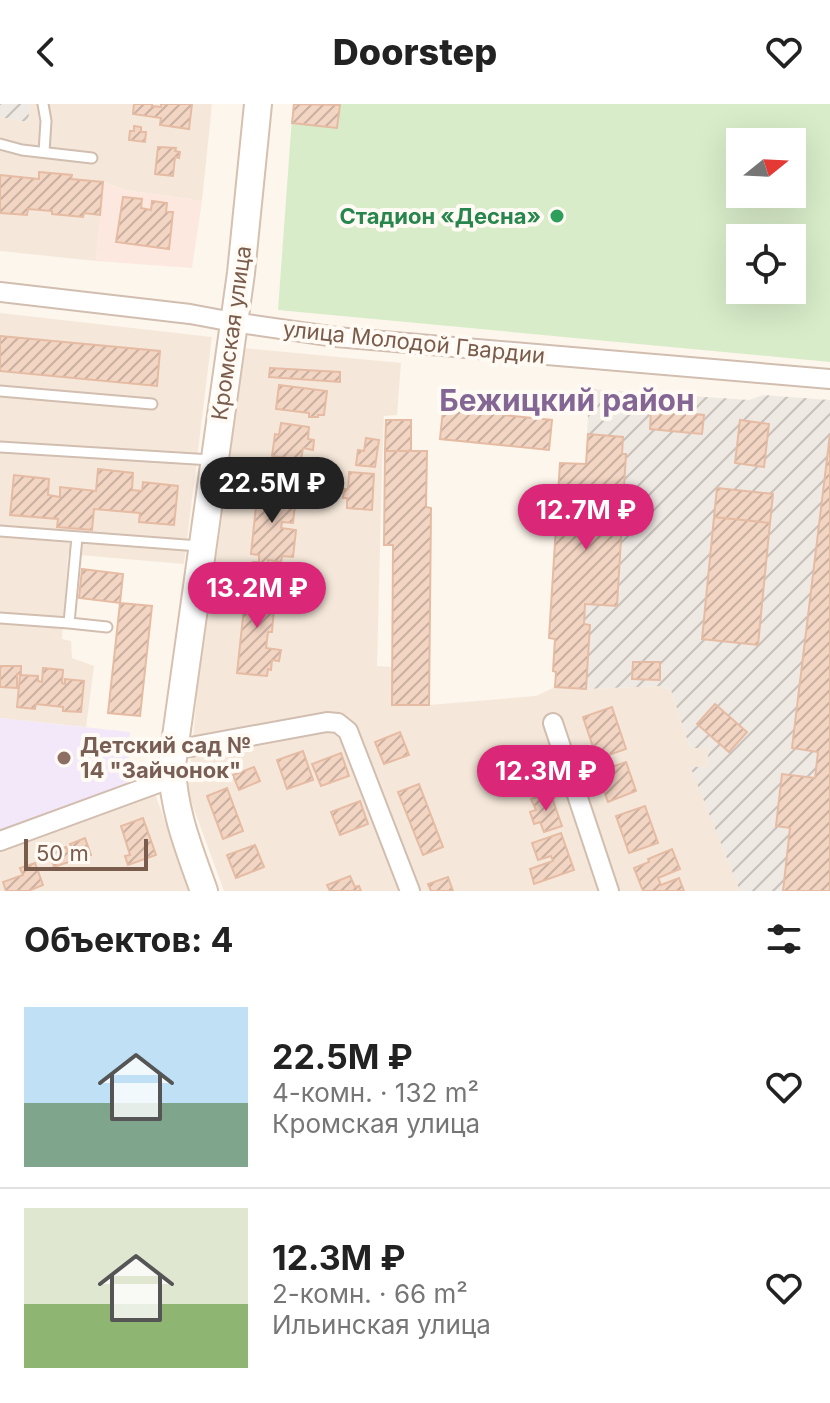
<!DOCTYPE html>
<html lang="ru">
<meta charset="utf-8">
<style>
body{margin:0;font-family:Inter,sans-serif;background:#f6f6f6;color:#222;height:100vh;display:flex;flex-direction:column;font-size:30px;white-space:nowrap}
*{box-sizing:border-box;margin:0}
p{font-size:26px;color:#767676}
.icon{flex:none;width:44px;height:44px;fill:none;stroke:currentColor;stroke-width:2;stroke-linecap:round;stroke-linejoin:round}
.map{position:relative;height:787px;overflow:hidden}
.panel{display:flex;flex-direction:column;background:#fff;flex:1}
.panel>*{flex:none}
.needle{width:52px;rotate:72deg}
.buttons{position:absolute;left:726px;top:24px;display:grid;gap:16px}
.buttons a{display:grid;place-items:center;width:80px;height:80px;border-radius:0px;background:#fff;box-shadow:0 8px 32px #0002;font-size:40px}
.scale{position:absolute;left:24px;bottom:20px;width:124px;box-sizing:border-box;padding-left:8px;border:4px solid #7a5c4d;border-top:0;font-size:22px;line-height:28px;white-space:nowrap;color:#7a5c4d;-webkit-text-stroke:6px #fffaf3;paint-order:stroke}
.price{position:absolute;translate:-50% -68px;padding:0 18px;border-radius:28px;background:#db2777;color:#fff;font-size:26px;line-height:52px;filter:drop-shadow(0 2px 4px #0008)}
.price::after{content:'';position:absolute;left:50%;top:48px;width:24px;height:18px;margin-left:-12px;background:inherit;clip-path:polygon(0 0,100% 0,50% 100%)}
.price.active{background:#222;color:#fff}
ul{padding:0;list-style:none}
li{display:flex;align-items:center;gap:24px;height:200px;padding:0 24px}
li+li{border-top:2px solid #e0e0e0}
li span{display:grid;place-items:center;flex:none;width:224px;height:160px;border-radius:0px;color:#555}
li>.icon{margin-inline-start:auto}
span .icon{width:96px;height:96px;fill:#fffc;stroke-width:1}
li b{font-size:34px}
h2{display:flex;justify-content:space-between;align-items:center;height:96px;padding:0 24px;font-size:34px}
header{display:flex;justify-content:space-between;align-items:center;height:104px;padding:0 24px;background:#fff;font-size:36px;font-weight:800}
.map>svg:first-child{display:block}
</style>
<header><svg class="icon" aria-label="back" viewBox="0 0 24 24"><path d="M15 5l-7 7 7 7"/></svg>Doorstep<svg class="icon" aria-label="heart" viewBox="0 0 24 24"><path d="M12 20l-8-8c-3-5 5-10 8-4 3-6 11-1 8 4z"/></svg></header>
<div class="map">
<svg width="830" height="787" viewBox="0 0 830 787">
<defs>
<pattern id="industrial-furrows" width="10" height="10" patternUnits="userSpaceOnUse" patternTransform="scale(2)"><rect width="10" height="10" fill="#efe9e4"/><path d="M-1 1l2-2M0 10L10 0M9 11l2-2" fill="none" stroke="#c7c0bb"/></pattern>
<pattern id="building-hatch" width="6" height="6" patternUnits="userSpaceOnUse" patternTransform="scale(2)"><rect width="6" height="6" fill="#f3d5c3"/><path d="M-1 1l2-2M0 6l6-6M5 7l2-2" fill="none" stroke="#cab0a1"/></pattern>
</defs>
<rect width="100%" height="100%" fill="#fdf6ec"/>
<!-- residential -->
<path fill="#f5e8da" d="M30,0H212L202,97L125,86L104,78L96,157L0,147V13L28,18Z
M0,209L212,233L184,460L68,450L62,535L71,537L72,554L94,562L86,623L0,614Z
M243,244L401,259L397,311L384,312L382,366L377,562L392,563V600L429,601L536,592L555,583L586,585L659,582L671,586L690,643H709L707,664L691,663L740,787H224L188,689L197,590L226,386Z
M155,690L191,787H0V747Z"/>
<!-- commercial -->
<path fill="#fde8e0" d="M103,78L125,86L202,97L192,164L96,157Z"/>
<!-- industrial -->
<path fill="url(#industrial-furrows)" d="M0,0H30L28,18L0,13Z
M589,285L749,296L763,291L830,296V787H740L690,662L707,664L709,644H690L671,586L659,582L586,585L590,521L584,520L586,360Z"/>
<!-- education -->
<path fill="#f3e8fa" d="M0,614L130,628L128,680L0,728Z"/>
<!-- park -->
<path fill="#d8ecc9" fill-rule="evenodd" d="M293,0H830V258L278,206ZM740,38H792V90H740ZM740,134H792V186H740Z"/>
<!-- building -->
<path fill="url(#building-hatch)" stroke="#e6bba3" stroke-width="2" d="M134,0H152V2L161,3V0H192L189,25L160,21L161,14L133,10Z
M294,0L340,1L337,24L292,19Z
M134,22L141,23V28H146L145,38L129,36L130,27H134Z
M158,43L176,44L175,47L180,48L179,54L175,53L173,72L155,70Z
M39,68L72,71L71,75L103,78L100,111L84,109L83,113L52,110V107L28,105L27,111L0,109V71L39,75Z
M123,93L142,95L141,104L151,106L152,97L167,99L166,108H173L169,145L116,138Z
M0,232L160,247L157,282L0,267Z
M270,264L340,268V278L269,273Z
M279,281L327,287L324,311H318V313H309V309L276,305Z
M488,296L505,298L503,311L552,316L549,346L440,335L443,305L487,309Z
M651,306L704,311L702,330L650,325Z
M386,316H411V347H385Z
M740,316L769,320L764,363L735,359Z
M281,319L309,323L308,335L314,336L313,346L303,344L301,356L272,352L275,330L279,331Z
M588,330L623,333L622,350H626L617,502L585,500L584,520L590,521L586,585L555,583L556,568L553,567L555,535L549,534L560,359L586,360Z
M830,330V787H783L790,724L776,722L782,670L815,674L818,648L792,644Z
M366,334L379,336L375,363L356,361L358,346L364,347Z
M385,347H427L426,403L431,404L429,601H392L393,441H384Z
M98,365L133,369L132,386L142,387L143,378L178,382L174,421L139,418L140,409L94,405L92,426L57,423L58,415L10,411L14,371L49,375L48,391L60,393V383L96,387Z
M349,368L374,370L372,406L347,404V394H343L344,385H348Z
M259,373L267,374L266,379L275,380L276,375L281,376L280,379L288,380L287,389H290L289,400L295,401L293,419L282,418L281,424L296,426L293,453L282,452L281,458L268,456L267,469L252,468L253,458H259V451L251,450Z
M717,384L773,390L770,419L714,413Z
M714,413L770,419L758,541L702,535Z
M82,465L123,470L120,499L79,494Z
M247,476L266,478V481L276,482L272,528H268L266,544L281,546L279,557L272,556L271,566L268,565L267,572L237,569Z
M120,499L152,502L140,612L108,609Z
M633,558H660V576L632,575Z
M0,562H21V570H17V584L0,583Z
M43,564L63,566L62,579L65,580V575L84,577L81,608L63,607V603L36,600L35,605L17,603L20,571L38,572V577L42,578Z
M715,600L747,628L729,648L697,620Z
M612,603L626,645L597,655L583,613Z
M400,628L409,651L384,660L375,638Z
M303,647L313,676L287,685L277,656Z
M341,649L349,672L321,682L312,660Z
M626,658L636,687L608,698L597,668Z
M254,663L260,677L239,686L233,671Z
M419,680L443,743L423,751L398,688Z
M227,684L243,727L223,735L207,692Z
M550,688L562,722L544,728L540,718L534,720L530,708L536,706L531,695Z
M360,697L368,720L340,731L331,708Z
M645,702L658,739L629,749L616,712Z
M143,714L156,751L128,761L125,752L130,751L121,722Z
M561,729L574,766L534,780L530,765L553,757L551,752L538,756L532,739Z
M85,734L91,751L77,756L70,740Z
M255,741L264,763L236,774L227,751Z
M66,743L72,757L54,763L49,749Z
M672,745L680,765L658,774L661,781L679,774L684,787H643L634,764L649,758L648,755Z
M35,759L43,781L28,787H6L3,778L23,771L20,764Z
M350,772L355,783L359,782L361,787H330L327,781Z
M448,773L453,787H431L428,780Z"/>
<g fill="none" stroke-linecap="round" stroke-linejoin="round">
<!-- lane casing -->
<g stroke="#d1beb0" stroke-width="13">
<path id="lane" d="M43,0L46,17L44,48
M0,40L22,46L92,54
M0,287L152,300
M0,343L212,356
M0,427L199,442
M77,433L69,519L107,523
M0,514L69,519"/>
</g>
<!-- street casing -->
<g stroke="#d1beb0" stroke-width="22">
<path id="street" d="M0,188L190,210L233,218L336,233L830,275
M553,619L609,787
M174,646L327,618L338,619L348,627L410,787
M0,737L172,674"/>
</g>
<!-- secondary casing -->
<g stroke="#d6c0b0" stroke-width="30">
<path id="secondary" d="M204,787C189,745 173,706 172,661L241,169L258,0"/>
</g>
<!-- lane -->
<use href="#lane" stroke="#fff" stroke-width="9"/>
<!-- street -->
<use href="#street" stroke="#fff" stroke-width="18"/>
<!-- secondary -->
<use href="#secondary" stroke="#fff" stroke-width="26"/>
</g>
<!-- markers -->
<circle fill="#2e9e5b" stroke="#fffaf3" stroke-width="3" cx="557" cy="112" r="8"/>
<circle fill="#8d6e63" stroke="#fffaf3" stroke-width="3" cx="64" cy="654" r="8"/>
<g text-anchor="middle" stroke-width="8" stroke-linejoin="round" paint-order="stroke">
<!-- leisure labels -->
<g font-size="22" font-weight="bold" fill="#27864d" stroke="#fffaf3" text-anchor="end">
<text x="541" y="120">Стадион «Десна»</text>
</g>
<!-- street labels -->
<g font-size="22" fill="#7a5c4d" stroke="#fffaf3">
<text transform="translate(231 229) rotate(-82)" y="8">Кромская улица</text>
<text transform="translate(414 238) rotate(6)" y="8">улица Молодой Гвардии</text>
</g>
<!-- education labels -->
<g font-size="22" font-weight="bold" fill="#785e54" stroke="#fffaf3" text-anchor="start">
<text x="80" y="649">Детский сад №<tspan x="80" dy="25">14 "Зайчонок"</tspan></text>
</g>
<!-- district labels -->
<g font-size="30" font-weight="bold" fill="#846695" stroke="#fffaf3">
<text x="567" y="307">Бежицкий район</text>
</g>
</g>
</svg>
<div class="buttons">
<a><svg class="needle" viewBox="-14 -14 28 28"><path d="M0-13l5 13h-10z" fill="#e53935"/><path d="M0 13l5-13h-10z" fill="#767676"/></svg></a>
<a><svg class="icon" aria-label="locate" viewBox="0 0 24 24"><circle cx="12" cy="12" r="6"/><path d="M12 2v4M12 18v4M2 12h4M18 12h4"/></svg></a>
</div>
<div class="scale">50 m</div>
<b class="price active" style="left:272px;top:421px">22.5M ₽</b>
<b class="price" style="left:586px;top:448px">12.7M ₽</b>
<b class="price" style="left:257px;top:526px">13.2M ₽</b>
<b class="price" style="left:546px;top:709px">12.3M ₽</b>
</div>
<section class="panel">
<h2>Объектов: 4<svg class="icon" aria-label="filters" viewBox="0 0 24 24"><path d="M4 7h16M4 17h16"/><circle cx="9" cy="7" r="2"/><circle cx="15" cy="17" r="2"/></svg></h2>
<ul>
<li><span style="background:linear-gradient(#bfe0f5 60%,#7fa58c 0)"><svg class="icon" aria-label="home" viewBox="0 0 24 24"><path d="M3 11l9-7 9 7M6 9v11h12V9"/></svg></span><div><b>22.5M ₽</b><p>4-комн. · 132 m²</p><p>Кромская улица</p></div><svg class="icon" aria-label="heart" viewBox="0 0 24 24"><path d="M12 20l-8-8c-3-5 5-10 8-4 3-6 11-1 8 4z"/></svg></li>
<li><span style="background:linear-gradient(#dfe7d0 60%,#8fb573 0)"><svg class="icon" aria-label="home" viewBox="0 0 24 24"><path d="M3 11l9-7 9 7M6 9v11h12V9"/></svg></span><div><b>12.3M ₽</b><p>2-комн. · 66 m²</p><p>Ильинская улица</p></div><svg class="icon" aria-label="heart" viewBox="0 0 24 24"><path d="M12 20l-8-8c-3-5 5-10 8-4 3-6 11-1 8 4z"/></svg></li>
</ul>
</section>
